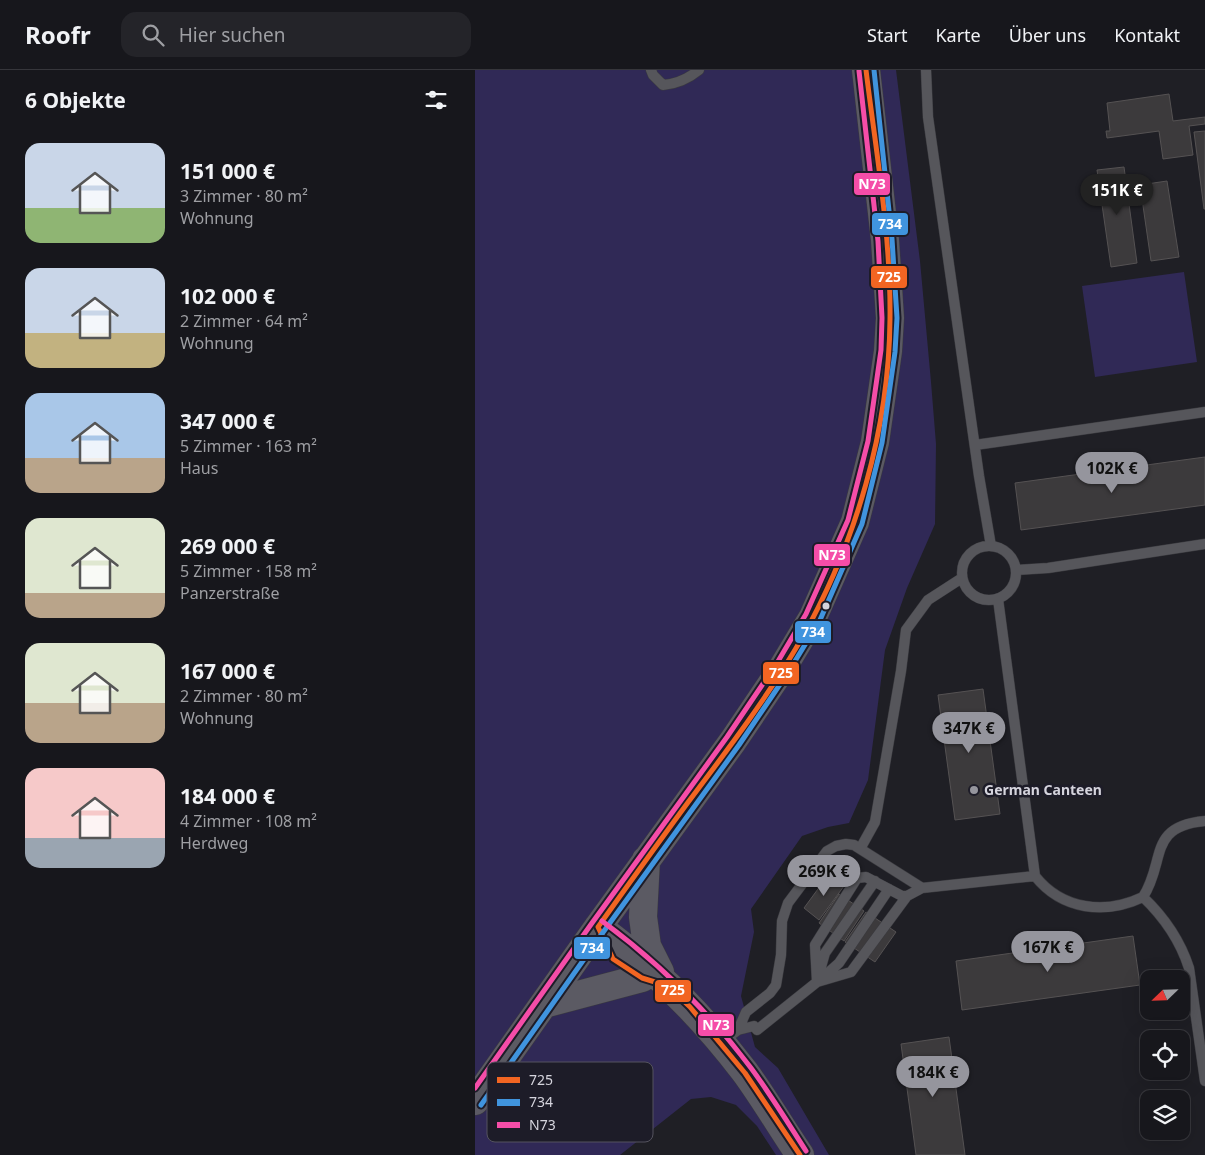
<!DOCTYPE html>
<html lang="de">
<meta charset="utf-8">
<style>
body{margin:0;font-family:"Noto Sans",sans-serif;background:#242429;color:#f1f3f6;height:100vh;display:flex;flex-direction:column;font-size:19px;white-space:nowrap}
*{box-sizing:border-box;margin:0}
p{font-size:16px;color:#9e9fa3}
.icon{flex:none;width:28px;height:28px;fill:none;stroke:currentColor;stroke-width:2;stroke-linecap:round;stroke-linejoin:round}
.map{position:relative;flex:1;overflow:hidden}
.side{display:flex;flex-direction:column;background:#17171c;width:475px}
.side>*{flex:none}
.needle{width:32px;rotate:247deg}
.fabs{position:absolute;left:665px;top:900px;display:grid;gap:10px}
.fabs a{display:grid;place-items:center;width:50px;height:50px;border-radius:10px;background:#17171c;box-shadow:0 5px 20px #0002,0 0 0 1px #36363b;font-size:25px}
.price{position:absolute;translate:-50% -42px;padding:0 11px;border-radius:18px;background:#95959d;color:#111;font-size:16px;line-height:32px;filter:drop-shadow(0 1px 2px #0008)}
.price::after{content:'';position:absolute;left:50%;top:30px;width:15px;height:11px;margin-left:-8px;background:inherit;clip-path:polygon(0 0,100% 0,50% 100%)}
.price.active{background:#222;color:#fff}
ul{padding:0;list-style:none}
li{display:flex;align-items:center;gap:15px;height:125px;padding:0 25px}
li span{display:grid;place-items:center;flex:none;width:140px;height:100px;border-radius:15px;color:#555}
li>.icon{margin-inline-start:auto}
span .icon{width:60px;height:60px;fill:#fffc;stroke-width:1}
li b{font-size:21px}
h2{display:flex;justify-content:space-between;align-items:center;height:60px;padding:0 25px;font-size:21px}
header{display:flex;align-items:center;gap:30px;box-sizing:border-box;height:70px;padding:0 25px;background:#17171c;border-bottom:1px solid #36363b}
header strong{font-size:24px}
nav{display:flex;gap:28px;margin-inline-start:auto;font-size:18px}
.search{width:350px;height:45px;background:#242429;display:flex;align-items:center;gap:12px;box-sizing:border-box;padding:0 18px;border-radius:15px;color:#9e9fa3;font-size:19px}
main{display:flex;flex:1;min-height:0}
.map>svg:first-child{display:block}
</style>
<header>
<strong>Roofr</strong>
<div class="search"><svg class="icon" aria-label="search" viewBox="0 0 24 24"><circle cx="10" cy="10" r="6"/><path d="M15 15l6 6"/></svg>Hier suchen</div>
<nav><a>Start</a><a>Karte</a><a>Über uns</a><a>Kontakt</a></nav>
</header>
<main>
<section class="side">
<h2>6 Objekte<svg class="icon" aria-label="filters" viewBox="0 0 24 24"><path d="M4 7h16M4 17h16"/><circle cx="9" cy="7" r="2"/><circle cx="15" cy="17" r="2"/></svg></h2>
<ul>
<li><span style="background:linear-gradient(#c9d6e8 65%,#8fb573 0)"><svg class="icon" aria-label="home" viewBox="0 0 24 24"><path d="M3 11l9-7 9 7M6 9v11h12V9"/></svg></span><div><b>151 000 €</b><p>3 Zimmer · 80 m²</p><p>Wohnung</p></div></li>
<li><span style="background:linear-gradient(#c9d6e8 65%,#c2b280 0)"><svg class="icon" aria-label="home" viewBox="0 0 24 24"><path d="M3 11l9-7 9 7M6 9v11h12V9"/></svg></span><div><b>102 000 €</b><p>2 Zimmer · 64 m²</p><p>Wohnung</p></div></li>
<li><span style="background:linear-gradient(#a9c7e8 65%,#b9a48a 0)"><svg class="icon" aria-label="home" viewBox="0 0 24 24"><path d="M3 11l9-7 9 7M6 9v11h12V9"/></svg></span><div><b>347 000 €</b><p>5 Zimmer · 163 m²</p><p>Haus</p></div></li>
<li><span style="background:linear-gradient(#dfe7d0 75%,#b9a48a 0)"><svg class="icon" aria-label="home" viewBox="0 0 24 24"><path d="M3 11l9-7 9 7M6 9v11h12V9"/></svg></span><div><b>269 000 €</b><p>5 Zimmer · 158 m²</p><p>Panzerstraße</p></div></li>
<li><span style="background:linear-gradient(#dfe7d0 60%,#b9a48a 0)"><svg class="icon" aria-label="home" viewBox="0 0 24 24"><path d="M3 11l9-7 9 7M6 9v11h12V9"/></svg></span><div><b>167 000 €</b><p>2 Zimmer · 80 m²</p><p>Wohnung</p></div></li>
<li><span style="background:linear-gradient(#f6c9c9 70%,#9aa5b1 0)"><svg class="icon" aria-label="home" viewBox="0 0 24 24"><path d="M3 11l9-7 9 7M6 9v11h12V9"/></svg></span><div><b>184 000 €</b><p>4 Zimmer · 108 m²</p><p>Herdweg</p></div></li>
</ul>
</section>
<div class="map">
<svg width="730" height="1085" viewBox="0 0 730 1085">
<rect width="100%" height="100%" fill="#1f1f25"/>
<!-- green -->
<path fill="#302956" d="M0,0H421L445,191L456,312L461,374L460,454L432,518L410,580L393,710L374,753L353,757L327,766L276,839L279,862L266,926L280,977L303,998L354,1085H301L282,1056L261,1035L236,1027L216,1029L145,1085H0Z
M709,202L722,292L620,307L607,216Z"/>
<!-- building -->
<path fill="#3c3a3c" stroke="#555253" d="M694,24L698,51L730,47V54L714,56L718,85L688,89L684,61L632,68L631,61H635L632,33Z
M730,61V139H729L719,62Z
M649,97L662,193L636,197L622,100Z
M692,111L704,187L676,191L665,115Z
M730,387V435L546,460L540,413Z
M508,619L525,744L480,750L463,625Z
M354,804L369,816L344,850L329,838Z
M364,824L389,841L369,871L344,853Z
M391,842L421,862L400,892L370,872Z
M658,866L665,915L487,940L481,891Z
M474,967L490,1085H441L426,974Z"/>
<g fill="none" stroke-linecap="round" stroke-linejoin="round">
<!-- lane casing -->
<g stroke="#3a3a3f" stroke-width="11">
<path id="lane" d="M176,0L178,5L188,15C202,14 213,9 224,0
M451,0L453,47L504,406L516,476
M500,375L730,342
M487 503a27 27 0 1 1 54 0a27 27 0 1 1-54 0Z
M541,500L573,498L730,474
M385,779L400,752L426,601L431,560L453,530L487,508
M560,806C587,840 630,845 668,827C689,847 705,870 714,898L730,1011
M668,827C691,792 672,756 730,751
M344,904L350,883L400,811
M345,910L364,893L414,819
M342,912L340,875L382,808L391,807L427,826H432
M263,960L271,942L295,923L301,915L306,885L307,851L313,833L352,781L361,776L371,774L379,775L447,818
M247,972L263,960L279,956L282,960L342,912L376,902L432,826L447,818L560,806L523,529"/>
</g>
<!-- secondary casing -->
<g stroke="#3a3a3f" stroke-width="29">
<path id="secondary" d="M171,790L168,847L172,876L185,902
M123,857C179,897 228,947 270,1002C289,1028 306,1057 325,1085
M69,934L167,908
M0,1031L123,857L258,671L308,597L338,547L380,452L400,372L413,281L415,248L410,170L391,0"/>
</g>
<!-- lane -->
<use href="#lane" stroke="#56565b" stroke-width="10"/>
<!-- secondary -->
<use href="#secondary" stroke="#5b5a63" stroke-width="28"/>
<!-- bus-1 casing -->
<g stroke="#1d1c28" stroke-width="9">
<path id="bus-1" d="M325,1085L270,1003L215,937L193,916L167,908L138,889L123,857C153,815 183,773 214,731C254,678 294,625 327,568C381,472 414,360 415,249C416,165 401,82 391,0"/>
</g>
<!-- bus-2 casing -->
<g stroke="#1d1c28" stroke-width="9">
<path id="bus-2" d="M6,1035L129,861L264,675L314,601L345,550L387,454L407,373L420,282L422,248L417,169L399,0"/>
</g>
<!-- bus-3 casing -->
<g stroke="#1d1c28" stroke-width="9">
<path id="bus-3" d="M127,851C184,893 234,942 276,998C296,1025 313,1053 331,1081
M0,1018L117,853L252,667L302,593L331,544L373,450L393,371L406,280L407,248L403,171L384,1"/>
</g>
<!-- bus-1 -->
<use href="#bus-1" stroke="#f26522" stroke-width="5"/>
<!-- bus-2 -->
<use href="#bus-2" stroke="#4094de" stroke-width="5"/>
<!-- bus-3 -->
<use href="#bus-3" stroke="#f54da8" stroke-width="5"/>
</g>
<!-- markers -->
<circle fill="#d5d4dd" stroke="#1d1c28" stroke-width="2" cx="351" cy="536" r="4.5"/>
<circle fill="#95959d" stroke="#1d1c28" stroke-width="2" cx="499" cy="720" r="5"/>
<g text-anchor="middle" stroke-width="5" stroke-linejoin="round" paint-order="stroke">
<!-- poi labels -->
<g font-size="14" font-weight="bold" fill="#d5d4dd" stroke="#1d1c28" text-anchor="start">
<text x="509" y="725">German Canteen</text>
</g>
</g>
<!-- legend -->
<rect x="12" y="992" width="166" height="80" rx="8" fill="#1d1c28" stroke="#54535e" stroke-width="1"/>
<rect x="22" y="1007" width="23" height="6" fill="#f26522"/>
<rect x="22" y="1029" width="23" height="7" fill="#4094de"/>
<rect x="22" y="1052" width="23" height="6" fill="#f54da8"/>
<g font-size="14" fill="#d5d4dd">
<text x="54" y="1015">725</text>
<text x="54" y="1037">734</text>
<text x="54" y="1060">N73</text>
</g>
<g stroke="#1d1c28" stroke-width="2">
<rect x="378" y="102" width="38" height="24" rx="5" fill="#f54da8"/>
<rect x="396" y="142" width="38" height="24" rx="5" fill="#4094de"/>
<rect x="395" y="195" width="38" height="24" rx="5" fill="#f26522"/>
<rect x="338" y="473" width="38" height="24" rx="5" fill="#f54da8"/>
<rect x="319" y="550" width="38" height="24" rx="5" fill="#4094de"/>
<rect x="287" y="591" width="38" height="24" rx="5" fill="#f26522"/>
<rect x="98" y="866" width="38" height="24" rx="5" fill="#4094de"/>
<rect x="179" y="909" width="38" height="24" rx="5" fill="#f26522"/>
<rect x="222" y="943" width="38" height="24" rx="5" fill="#f54da8"/>
</g>
<g font-size="14" text-anchor="middle" font-weight="bold" fill="#fff">
<text x="397" y="119">N73</text>
<text x="415" y="159">734</text>
<text x="414" y="212">725</text>
<text x="357" y="490">N73</text>
<text x="338" y="567">734</text>
<text x="306" y="608">725</text>
<text x="117" y="883">734</text>
<text x="198" y="925">725</text>
<text x="241" y="960">N73</text>
</g>
</svg>
<div class="fabs">
<a><svg class="needle" viewBox="-14 -14 28 28"><path d="M0-13l5 13h-10z" fill="#e53935"/><path d="M0 13l5-13h-10z" fill="#9e9fa3"/></svg></a>
<a><svg class="icon" aria-label="locate" viewBox="0 0 24 24"><circle cx="12" cy="12" r="6"/><path d="M12 2v4M12 18v4M2 12h4M18 12h4"/></svg></a>
<a><svg class="icon" aria-label="layers" viewBox="0 0 24 24"><path d="M12 4l9 5-9 5-9-5zM3 14l9 5 9-5"/></svg></a>
</div>
<b class="price active" style="left:642px;top:146px">151K €</b>
<b class="price" style="left:637px;top:424px">102K €</b>
<b class="price" style="left:494px;top:684px">347K €</b>
<b class="price" style="left:349px;top:827px">269K €</b>
<b class="price" style="left:573px;top:903px">167K €</b>
<b class="price" style="left:458px;top:1028px">184K €</b>
</div>
</main>
